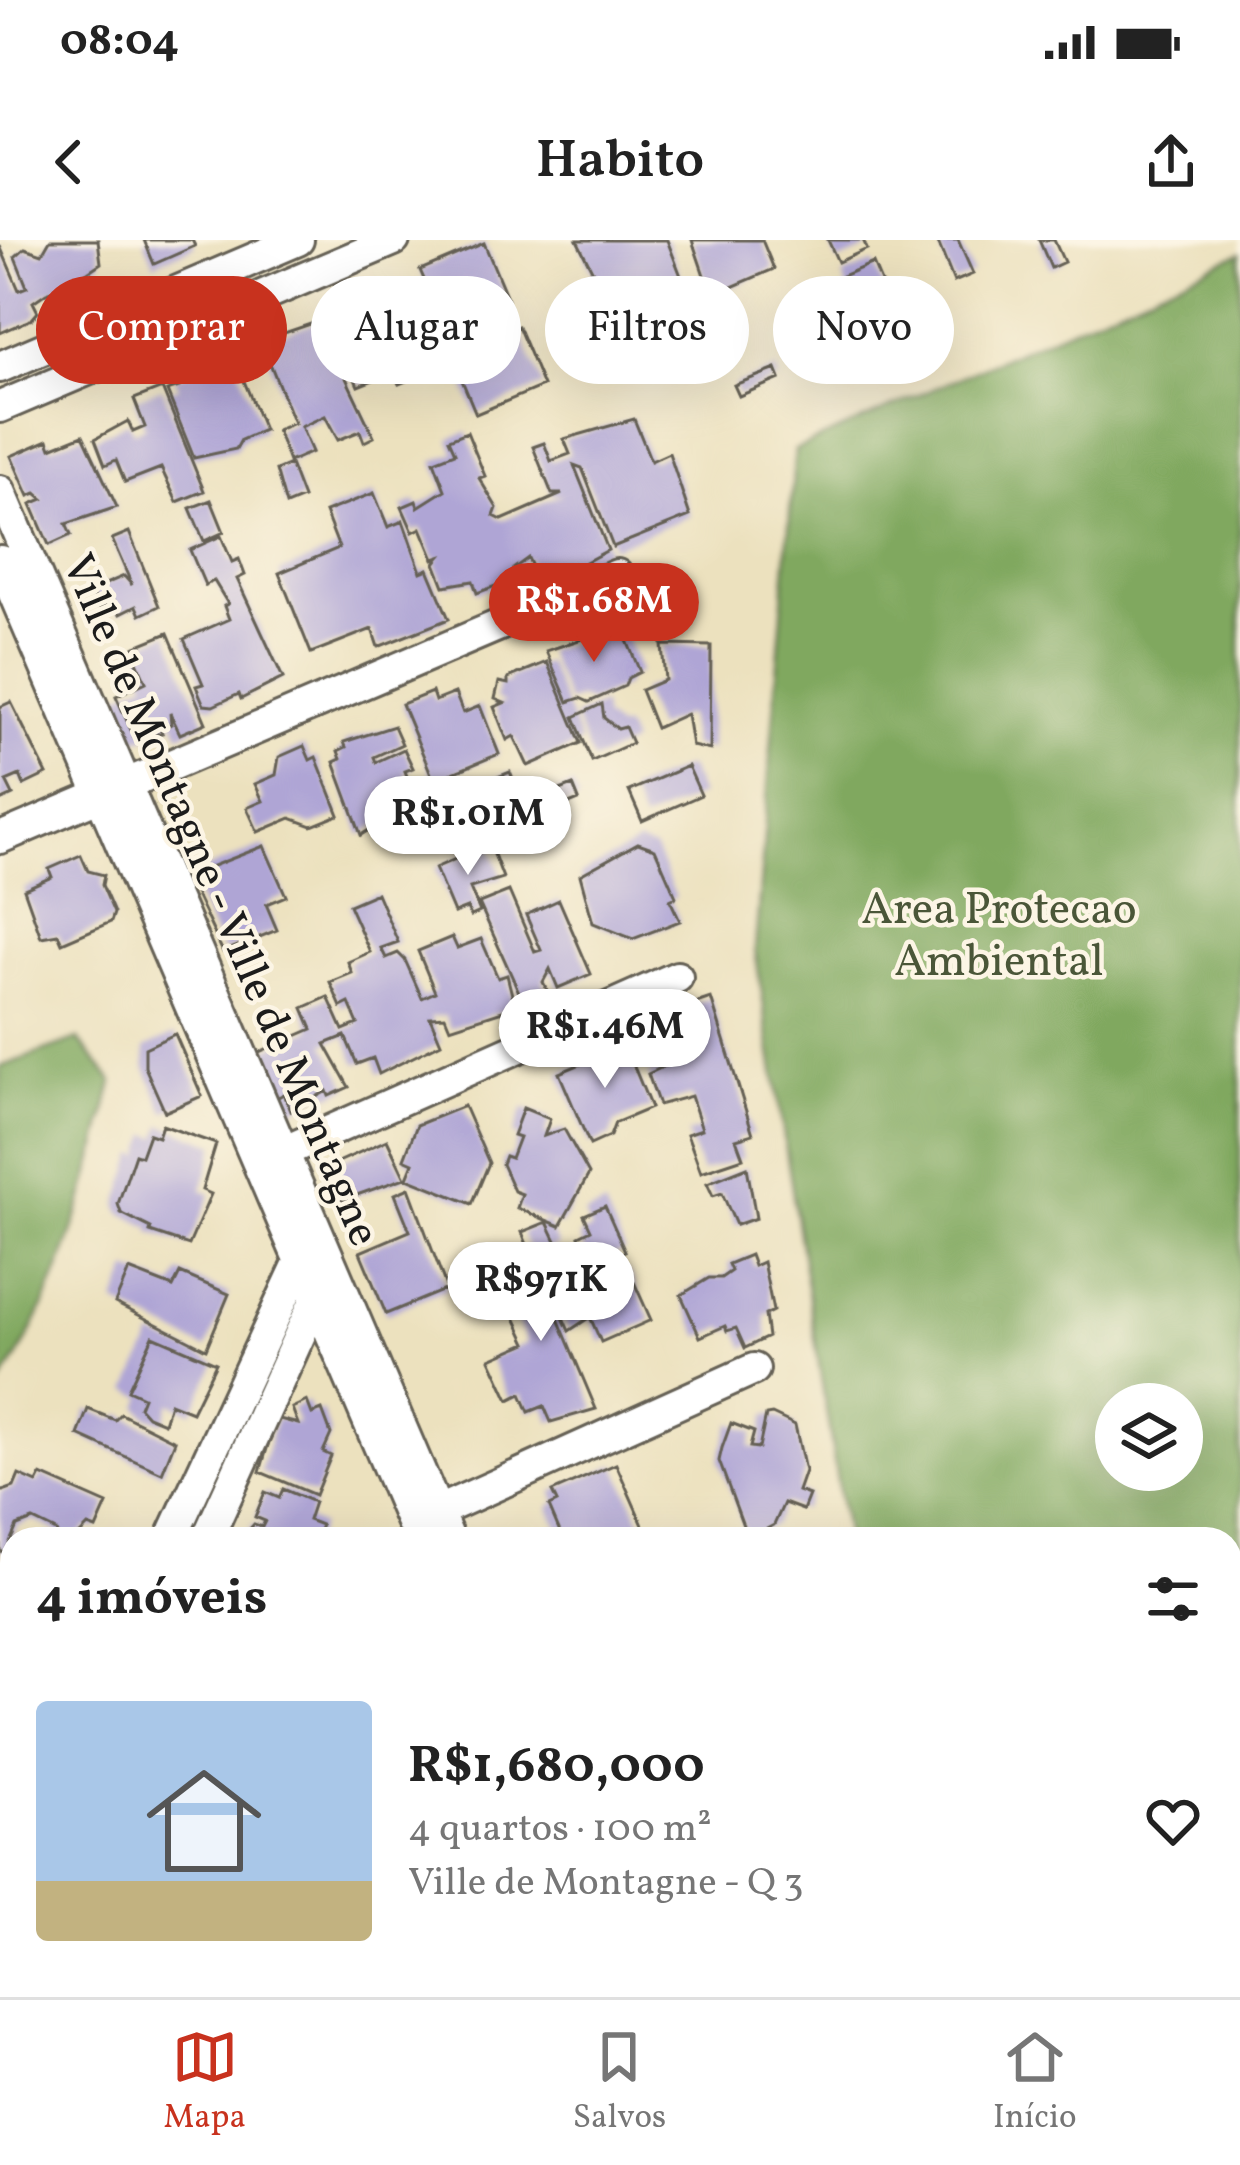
<!DOCTYPE html>
<html lang="pt">
<meta charset="utf-8">
<style>
body{margin:0;font-family:Vollkorn,serif;background:#f2f2f2;color:#222;height:100vh;display:flex;flex-direction:column;font-size:45px;white-space:nowrap}
*{box-sizing:border-box;margin:0}
p{font-size:39px;color:#767676}
.icon{flex:none;width:66px;height:66px;fill:none;stroke:currentColor;stroke-width:2;stroke-linecap:round;stroke-linejoin:round}
.map{position:relative;flex:1;overflow:hidden}
.drawer{position:absolute;left:0px;top:1287px;width:1242px;height:471px;display:flex;flex-direction:column;background:#fff;border-radius:36px 36px 0 0;box-shadow:0 12px 48px #0002}
.drawer>*{flex:none}
.guide{position:absolute;left:36px;top:36px;width:1170px;height:108px;display:flex;gap:24px}
.buttons{position:absolute;left:1095px;top:1143px;display:grid;gap:24px}
.buttons a{display:grid;place-items:center;width:108px;height:108px;border-radius:50%;background:#fff;box-shadow:0 12px 48px #0002;font-size:60px}
.price{position:absolute;translate:-50% -102px;padding:0 27px;border-radius:42px;background:#fff;color:#222;font-size:39px;line-height:78px;filter:drop-shadow(0 3px 6px #0008)}
.price::after{content:'';position:absolute;left:50%;top:72px;width:36px;height:27px;margin-left:-18px;background:inherit;clip-path:polygon(0 0,100% 0,50% 100%)}
.price.active{background:#c8321e;color:#fff}
ul{padding:0;list-style:none}
li{display:flex;align-items:center;gap:36px;height:300px;padding:0 36px}
li+li{border-top:3px solid #e0e0e0}
li span{display:grid;place-items:center;flex:none;width:336px;height:240px;border-radius:12px;color:#555}
li>.icon{margin-inline-start:auto}
span .icon{width:144px;height:144px;fill:#fffc;stroke-width:1}
li b{font-size:51px}
h2{display:flex;justify-content:space-between;align-items:center;height:144px;padding:0 36px;font-size:51px}
.pill{padding:0 42px;border-radius:54px;background:#fff;box-shadow:0 12px 48px #0002;font-size:42px;line-height:108px}
.pill.active{background:#c8321e;color:#fff}
.status{display:flex;justify-content:space-between;align-items:center;height:84px;padding:0 60px;background:#fff;direction:ltr}
.status svg{height:33px;fill:currentColor}
header{display:flex;justify-content:space-between;align-items:center;height:156px;padding:0 36px;background:#fff;font-size:54px;font-weight:600}
.dock{display:flex;justify-content:space-around;align-items:center;height:168px;border-top:3px solid #e0e0e0;background:#fff;font-size:33px;color:#767676}
.dock a{display:grid;justify-items:center;gap:6px}
.dock .active{color:#c8321e}
.map>svg:first-child{display:block}
</style>
<div class="status"><b>08:04</b><svg viewBox="0 0 49 12"><path d="M0 12V9h3v3zM5 12V6h3v6zM10 12V3h3v9zM15 12V0h3v12zM26 1h20v11H26zM47 4h2v5h-2z"/></svg></div>
<header><svg class="icon" aria-label="back" viewBox="0 0 24 24"><path d="M15 5l-7 7 7 7"/></svg>Habito<svg class="icon" aria-label="share" viewBox="0 0 24 24"><path d="M12 15V3M7 8l5-5 5 5M5 13v7h14v-7"/></svg></header>
<div class="map">
<svg width="1240" height="1757" viewBox="0 0 1240 1757">
<rect width="100%" height="100%" fill="#fcf5e5"/>
<filter id="ink" filterUnits="userSpaceOnUse"><feTurbulence type="fractalNoise" baseFrequency=".00833" numOctaves="2"/><feDisplacementMap in="SourceGraphic" scale="24" xChannelSelector="R" yChannelSelector="G"/><feConvolveMatrix kernelMatrix="1 2 1 2 8 2 1 2 1" color-interpolation-filters="sRGB"/></filter>
<filter id="wash" filterUnits="userSpaceOnUse"><feTurbulence type="fractalNoise" baseFrequency=".004" numOctaves="4" result="noise"/><feDisplacementMap in="SourceGraphic" scale="48" xChannelSelector="R" yChannelSelector="G"/><feGaussianBlur stdDeviation="2.7" result="paint"/><feColorMatrix in="noise" values="0 0 0 0 0 0 0 0 0 0 0 0 0 0 0 0 0 1.4 0 .05"/><feComposite in="paint" operator="in"/></filter>
<g filter="url(#wash)">
<rect width="100%" height="100%" fill="#ece1be"/>
<!-- forest -->
<path fill="#80a85f" stroke="#4e623e" stroke-width="3" fill-rule="evenodd" d="M1240,13V1757H510L517,1746H1230V1299H846L755,709L795,210ZM1116,1164H1182V1230H1116Z
M78,799L113,842C89,946 60,1056 0,1145V827Z"/>
<g id="blocks">
<!-- building -->
<path fill="#afa5d5" d="M50,0H98L101,23L83,35L85,55L69,62L55,50L46,53L33,62L38,72L32,79L0,93V6L19,50L27,47L15,17L25,8L42,14Z
M144,0H192L195,6L154,24Z
M577,0H667L688,54L694,51L701,66L709,63L714,77L706,81L716,102L678,117L655,61L679,51L674,40L609,64Z
M692,0H762L774,29L711,56Z
M828,0H863L867,9L838,22Z
M937,0H958L973,34L954,42Z
M1039,0H1054L1064,22L1051,28Z
M484,3L508,60L479,72L470,47L434,62L420,30Z
M873,23L902,93L872,104L859,77L853,80L841,50L847,48L842,36Z
M833,64L850,113L820,124L800,77Z
M379,79L394,87L401,102L408,101L421,135L399,144L393,132L358,146L343,111L359,104L353,90Z
M319,81L374,197L364,202L360,191L338,200L325,176L301,187L312,212L289,222L277,190L294,183L261,101Z
M518,86L543,146L476,174L459,133L497,118L489,98Z
M233,114L264,190L241,200L236,209L194,218L167,151L179,147L175,138Z
M776,129L780,139L739,156L734,145Z
M162,148L204,251L177,262L161,228L125,242L116,220L105,225L95,199L128,181L133,192L145,187L134,159Z
M634,179L651,221L669,213L690,276L613,307L582,228L574,225L608,310L556,338L554,333L544,337L541,328L534,331L528,318L513,329L517,338L477,353L473,341L444,346L435,323L440,317L434,319L421,288L413,292L402,267L416,261L418,267L445,250L434,221L455,213L449,199L467,192L485,236L479,238L497,268L494,276L502,280L562,254H552L533,207L544,203L551,221L570,214L564,199Z
M83,195L117,267L66,284L71,295L49,305L31,264L43,259L36,253L29,256L11,216L48,200L51,208Z
M290,224L303,258L286,265L276,230Z
M374,253L388,287L403,281L421,332L428,329L449,379L378,407L372,389L311,413L279,333L339,308L325,272Z
M211,260L224,292L204,301L190,268Z
M129,292L159,366L140,375L136,366L120,374L114,362L100,369L91,350L124,336L132,345L112,299Z
M221,296L232,322L239,319L245,335L237,339L283,438L241,459L239,454L213,466L204,465L196,446L203,444L184,399L229,379L224,366L228,364L214,341L205,345L190,310Z
M621,386L640,432L628,438L625,446L589,462L580,458L568,462L546,411Z
M168,393L206,483L180,494L170,473L171,484L160,489L162,493L135,499L116,456L146,442L131,408Z
M662,405L711,406L710,510L692,506L687,474L656,488L641,450L665,440Z
M547,422L581,503L528,526L514,496L507,500L494,467L504,463L495,459L499,442L508,444V438Z
M432,452L435,461L455,453L463,473L480,466L499,514L434,541L402,464Z
M11,462L47,534L24,545L20,535L6,541L13,555L0,561V467Z
M602,464L604,478L618,489L625,487L632,503L592,521L574,477Z
M394,486L402,504L374,517L376,522L404,509L413,528L405,531L430,596L411,605L397,572L361,595L334,522L341,519L338,511L346,507L344,502Z
M304,506L310,520L316,517L339,575L312,586L291,578L258,592L247,568L263,561L255,544L276,535L279,517Z
M688,526L701,555L642,581L629,551Z
M510,532L531,583L500,596L478,545Z
M573,545L579,560L549,572L542,557Z
M638,603L655,609L676,657L670,660L680,681L633,699L593,683L580,635Z
M490,604L503,638L470,648L480,672L471,676L467,668L454,673L435,628Z
M264,606L286,656L266,664L277,690L223,712L193,649L203,644L200,631Z
M81,615L88,631L104,635L102,645L114,673L111,682L62,703L58,694L41,697L24,649L52,637L49,629Z
M509,651L535,712L541,710L526,675L559,660L591,734L558,748L550,729L543,742L547,750L523,761L479,663Z
M377,653L398,702L381,708L386,718L398,713L405,720L422,758L435,752L418,711L452,697L457,708L481,699L498,738L507,735L515,767L450,788L445,776L430,777L441,803L379,834L373,818L357,824L345,796L325,804L349,847L329,856L327,851L291,871L284,854L276,858L257,813L312,789L303,768L328,757L343,790L358,784L349,763L341,767L330,742L352,733L348,722L370,712L349,665Z
M711,758L753,894L736,899L743,918L701,932L687,894L702,889L691,856L659,865L648,834L667,825L661,808L688,798L678,769Z
M175,794L202,856L165,872L145,827V808Z
M623,800L651,868L615,883L610,896L590,905L559,833L593,819L594,809Z
M464,866L489,923L472,964L407,938L413,923L404,919L417,885Z
M523,868L550,879L544,896L564,889L589,934L560,986L517,968L522,954L514,951L502,924L505,916L511,918L519,897L513,895Z
M162,885L216,904L202,950L211,954L189,1005L150,992L151,988L121,973L118,964L135,914L141,916L149,894L158,897Z
M387,900L405,938L337,962L323,929Z
M747,927L756,978L736,985L722,953L713,956L707,943Z
M409,948L447,1049L386,1074L360,1012L410,991L395,954Z
M605,966L625,1011L601,1020L597,1012L587,1016L579,996L591,990L584,975Z
M547,982L558,1005L532,1017L596,1169L551,1182L544,1166L529,1172L521,1154L509,1160L490,1119L527,1103L502,1050L524,1040L516,1023L532,1017L522,992Z
M750,1015L754,1026L763,1022L773,1071L765,1075L768,1097L745,1108L736,1088L727,1091L725,1086L700,1097L681,1055L709,1038H721L731,1031L728,1024Z
M595,1016L605,1041L629,1031L651,1080L601,1102L590,1077L569,1091L546,1039Z
M129,1030L173,1047L180,1033L229,1054L206,1109L115,1063Z
M153,1096L216,1123L192,1172L170,1163L164,1183L147,1176L139,1167L143,1157L128,1150Z
M307,1161L312,1174L322,1170L331,1194L323,1212L331,1216L315,1255L260,1232L276,1178L298,1184L292,1168Z
M88,1169L115,1180L121,1174L175,1201L162,1233L78,1195Z
M772,1174L795,1185L805,1231L798,1251L809,1255L803,1270L784,1263L774,1285L748,1299L719,1221L722,1208L731,1183L754,1192L750,1207L759,1208L766,1175Z
M616,1224L649,1299H563L549,1266L557,1262L552,1252Z
M19,1235L37,1243L41,1235L107,1264L96,1289L88,1286L75,1299H59L56,1291L33,1280L17,1286L5,1313L0,1311V1252L14,1247Z
M283,1249L314,1262L308,1280L321,1285L315,1299H241L254,1284L262,1287L265,1281L255,1277L265,1252L279,1258Z
M0,1407L12,1413L8,1458L0,1455Z
M0,1504L12,1510L4,1527L12,1530V1586L0,1599Z
M101,1746H123L149,1757H96Z"/>
</g>
</g>
<g filter="url(#ink)">
<use href="#blocks" fill-opacity="0" stroke="#656155" stroke-width="3"/>
<g fill="none" stroke-linecap="round" stroke-linejoin="round">
<!-- minor casing -->
<g stroke="#656155" stroke-width="36">
<path id="minor" d="M0,127L298,0
M0,167L394,0
M0,251L449,1299
M0,321L419,1299
M0,598L617,335
M265,920L677,737
M423,1278L754,1129
M171,1299L306,1008
M207,1299L321,1048
M0,1689L12,1661
M6,1757L12,1742"/>
</g>
<!-- minor -->
<use href="#minor" stroke="#fff" stroke-width="30"/>
</g>
</g>
<g text-anchor="middle" stroke-width="9" stroke-linejoin="round" paint-order="stroke">
<!-- street labels -->
<g font-size="45" fill="#1c1c1c" stroke="#fcf5e5">
<text transform="translate(223 659) rotate(67)" y="16">Ville de Montagne - Ville de Montagne</text>
</g>
<!-- park labels -->
<g font-size="45" fill="#4a5638" stroke="#fcf5e5">
<text x="999" y="683">Area Protecao<tspan x="999" dy="52">Ambiental</tspan></text>
</g>
</g>
</svg>
<div class="buttons">
<a><svg class="icon" aria-label="layers" viewBox="0 0 24 24"><path d="M12 4l9 5-9 5-9-5zM3 14l9 5 9-5"/></svg></a>
</div>
<b class="price active" style="left:594px;top:425px">R$1.68M</b>
<b class="price" style="left:468px;top:638px">R$1.01M</b>
<b class="price" style="left:605px;top:851px">R$1.46M</b>
<b class="price" style="left:541px;top:1104px">R$971K</b>
<div class="guide">
<a class="pill active">Comprar</a>
<a class="pill">Alugar</a>
<a class="pill">Filtros</a>
<a class="pill">Novo</a>
</div>
<section class="drawer">
<h2>4 imóveis<svg class="icon" aria-label="filters" viewBox="0 0 24 24"><path d="M4 7h16M4 17h16"/><circle cx="9" cy="7" r="2"/><circle cx="15" cy="17" r="2"/></svg></h2>
<ul>
<li><span style="background:linear-gradient(#a9c7e8 75%,#c2b280 0)"><svg class="icon" aria-label="home" viewBox="0 0 24 24"><path d="M3 11l9-7 9 7M6 9v11h12V9"/></svg></span><div><b>R$1,680,000</b><p>4 quartos · 100 m²</p><p>Ville de Montagne - Q 3</p></div><svg class="icon" aria-label="heart" viewBox="0 0 24 24"><path d="M12 20l-8-8c-3-5 5-10 8-4 3-6 11-1 8 4z"/></svg></li>
</ul>
</section>
</div>
<nav class="dock">
<a class="active"><svg class="icon" aria-label="map" viewBox="0 0 24 24"><path d="M3 6l6-2 6 2 6-2v14l-6 2-6-2-6 2zM9 4v14M15 6v14"/></svg>Mapa</a>
<a><svg class="icon" aria-label="saved" viewBox="0 0 24 24"><path d="M7 4h10v16l-5-4-5 4z"/></svg>Salvos</a>
<a><svg class="icon" aria-label="home" viewBox="0 0 24 24"><path d="M3 11l9-7 9 7M6 9v11h12V9"/></svg>Início</a>
</nav>
